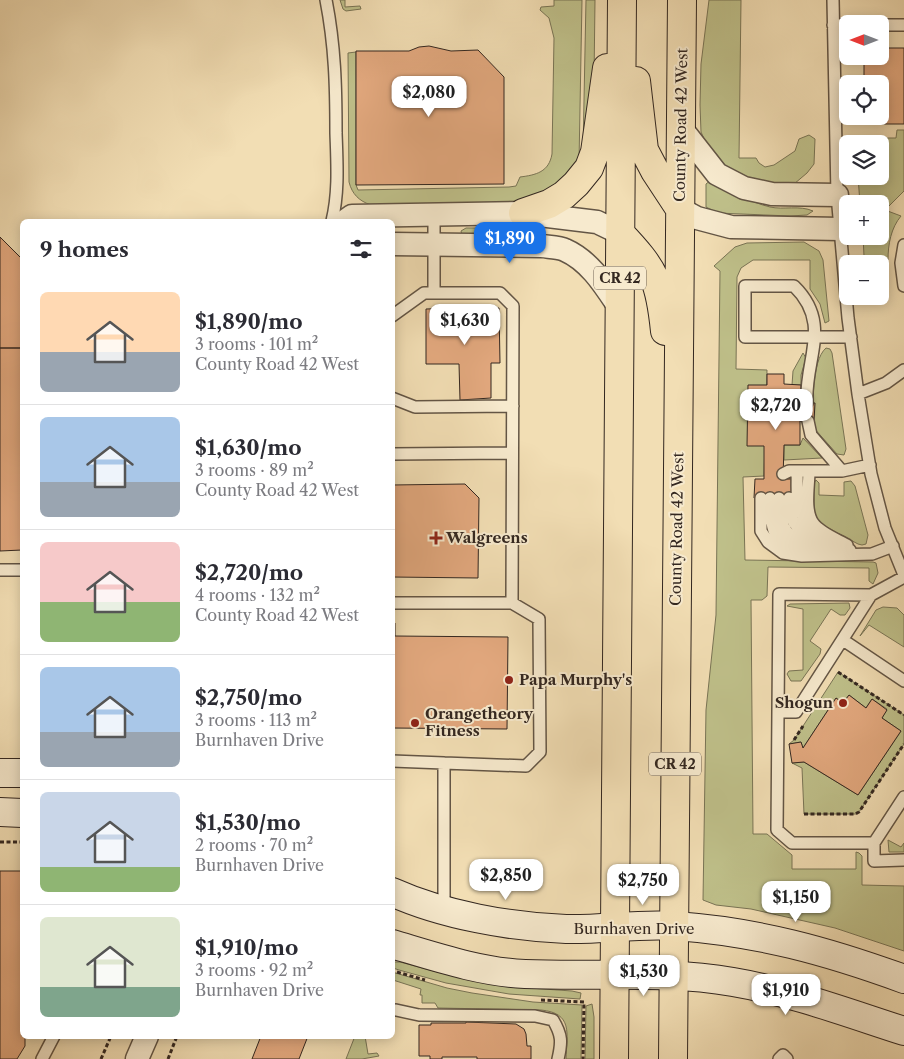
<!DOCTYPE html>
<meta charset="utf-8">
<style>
body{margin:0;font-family:"Libre Caslon Text",serif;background:#f7f7f7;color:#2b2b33;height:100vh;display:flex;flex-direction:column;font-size:19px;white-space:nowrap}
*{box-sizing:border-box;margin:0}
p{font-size:16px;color:#7c7c81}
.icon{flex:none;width:28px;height:28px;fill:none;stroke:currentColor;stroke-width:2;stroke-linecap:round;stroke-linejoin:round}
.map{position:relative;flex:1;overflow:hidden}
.panel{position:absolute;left:20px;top:219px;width:375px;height:820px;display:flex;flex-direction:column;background:#fff;border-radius:8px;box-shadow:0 2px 12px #0003}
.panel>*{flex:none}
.needle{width:32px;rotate:270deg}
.tools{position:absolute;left:839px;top:15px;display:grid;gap:10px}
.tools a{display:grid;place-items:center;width:50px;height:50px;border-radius:8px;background:#fff;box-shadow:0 2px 12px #0003;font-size:25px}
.price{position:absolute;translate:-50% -42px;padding:0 11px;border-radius:10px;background:#fff;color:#222;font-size:16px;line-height:32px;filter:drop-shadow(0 1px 2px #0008)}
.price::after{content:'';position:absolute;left:50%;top:30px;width:15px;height:11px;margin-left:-8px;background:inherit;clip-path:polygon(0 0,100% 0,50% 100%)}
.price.active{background:#1a73e8;color:#fff}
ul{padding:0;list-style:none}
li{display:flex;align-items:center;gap:15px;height:125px;padding:0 20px}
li+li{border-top:1px solid #e1e1e2}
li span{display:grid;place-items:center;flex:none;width:140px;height:100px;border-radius:8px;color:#555}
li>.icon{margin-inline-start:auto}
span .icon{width:60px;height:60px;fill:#fffc;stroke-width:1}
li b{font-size:21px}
h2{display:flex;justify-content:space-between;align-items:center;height:60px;padding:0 20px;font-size:21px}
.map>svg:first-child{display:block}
</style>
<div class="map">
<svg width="904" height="1059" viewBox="0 0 904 1059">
<rect width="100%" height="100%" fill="#f2deb4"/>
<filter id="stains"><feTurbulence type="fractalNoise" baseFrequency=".004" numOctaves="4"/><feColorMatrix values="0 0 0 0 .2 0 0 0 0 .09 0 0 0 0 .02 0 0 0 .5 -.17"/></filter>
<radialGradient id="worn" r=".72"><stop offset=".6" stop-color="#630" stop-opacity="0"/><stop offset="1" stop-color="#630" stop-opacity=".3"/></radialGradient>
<!-- green -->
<path fill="#bfc08a" stroke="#797455" d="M340,0H345V7L360,6L361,9L346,11L343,9Z
M554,0H582L579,162L559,186L522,202L371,205C359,201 352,194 349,182L348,53L356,52V185L358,190L509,187L516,186L520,177C536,175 549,172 552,154L554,38L549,18L540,10L541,7L554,6Z
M586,0H595L594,80L583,151Z
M709,0H741L739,158H756L759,163L765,167L774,165L795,151L799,139L809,135L815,139L814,164L807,173L794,184H773L748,181L719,163L707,145L701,132L700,105L701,64Z
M897,130H904V191L885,210L901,216C891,228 888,244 888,260L872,261L868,256H864L863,236H880V204H860L858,176H880V144H860V138H896Z
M711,180C730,190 749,202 770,207C783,210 800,205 813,211L807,215L790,216L718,213L706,207V184Z
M466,228H533V236L462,235L461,231Z
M804,242L819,251L823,260L829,321L825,323L820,304L810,289V260H753L741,268L737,277L736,369L767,370L764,476L743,477L745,560L873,562L876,563L878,573L873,584L869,581V568L768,567L767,596L762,600H751L753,834H767L792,855V869H856V852L859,853L862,856V885L904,886V951L835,928L751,909L716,905L703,900L706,710L716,615L720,271L714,266L735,247L747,243Z
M826,348L830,349L832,353L846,449L844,455L837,454L813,427C813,408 811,361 826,348Z
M803,353L806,358L801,375V385H792L793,371Z
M803,438L822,458L784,460V445H800Z
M816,480L819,483V495L844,496V482L851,481L855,486L868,535L866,544L862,545L858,544L821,524L814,515V483Z
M849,603L850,608L845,615H840L831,609L810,641L821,649L820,654L801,681H791L787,674L789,671L803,670V609L787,606L790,604Z
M883,607L897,608L904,615V647L869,625L860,636L876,610Z
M838,672L904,715V744L859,812L856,814H804L802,768L792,763L804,762L858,795L901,731L882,718L887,709L872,699L866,708L849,695L843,703L836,698L803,748L801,742L789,744L794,740Z
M888,840L901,847L904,843V852H889Z
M393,962H400L441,973L485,983L529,988L572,991L581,993L580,999L509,994L446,983L399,970L393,968Z
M392,972L447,988L472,993L533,1002L582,1005L581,1059H566C567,1033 573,1013 541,1010L438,1008L435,1003H422V995H420L421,989L393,980Z
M592,1004L594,1017V1059H585L586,1006Z
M355,1036H365L368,1054L377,1053L379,1056L362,1059H346Z"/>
<!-- building -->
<path fill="#e2a87e" stroke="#332720" d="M429,46L451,51L478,50L504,77V184L356,185V51H409L419,47Z
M880,48H904V124H864V116H880V84H864V56H880Z
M0,237L22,259V348H0Z
M464,308H499L500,363H491V398L460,400L459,364H426V309Z
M0,348H22V550L0,551Z
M767,374H784V384L801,385V403H815L814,421H800V445H784L783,479H795V498H754L755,479H764V446H747L748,385H767Z
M465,484L479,498L478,578L392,577V485Z
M392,623H395V636L508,637L507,729L392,728Z
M849,695L866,708L872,699L879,704L887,710L882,718L901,731L858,795L804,762L792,763L789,744L801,742L803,748L836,698L843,703Z
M0,871H22V1036H25V1046L17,1059H0Z
M466,1022L516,1024L524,1029L526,1034L527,1046H531V1059H477V1057H442V1059H430V1056H419V1025H431V1023H466Z
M261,1036H308L299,1059H252Z"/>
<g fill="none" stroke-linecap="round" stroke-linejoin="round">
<!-- lane casing -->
<g stroke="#635545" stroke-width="14">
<path id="lane" d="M326,0C335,46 336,87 336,133C337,163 339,192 332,221
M833,0L837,195L848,318L858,394L871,474L885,528L904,575
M833,25H848
M880,25H904
M904,245L901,263L904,286
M434,293V215
M392,316L424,293H500L513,306L512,603
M858,394L886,383L904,370
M392,398L415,407L513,406
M807,403C804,360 833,324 794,286H745V337H851
M808,421L811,435L842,471
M392,454L512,453
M797,471C798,492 793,513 812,525
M809,471C809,486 804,510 813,523C820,533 836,539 847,545
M783,474L789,471H842L870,465
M761,498V531L768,542L783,553L802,556L872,554L893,546
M770,498C771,518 769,541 794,547C803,549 813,548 822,549
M779,498C779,513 779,531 796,538C803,541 812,541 820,542C830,544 840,547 850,550
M789,498C788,522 795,527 815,538
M0,570H22
M904,577L871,595L779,594L777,830L792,843H874V861L904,860
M392,603H512L539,619L540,752L526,766L444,763
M843,640L904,681
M778,712H796L871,595
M392,761L444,763V910
M874,843L904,797
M396,1010L419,1015L535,1016L553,1020C562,1035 562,1042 558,1059
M42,1059L54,1036
M779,1059L783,1055L787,1059"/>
</g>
<!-- street casing -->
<g stroke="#635545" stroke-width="25">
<path id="street" d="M681,128L717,174L744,188L772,194L837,195
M680,209L697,218L731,227L840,229
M345,221L352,216L523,213L597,222L620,233
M392,244L542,246C549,247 559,247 565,250C590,261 605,286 619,307
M137,1059L147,1036"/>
</g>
<!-- secondary casing -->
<g stroke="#332720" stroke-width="30">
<path id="secondary" d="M0,773H22
M0,812L22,813
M392,892C443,915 511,927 566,929C602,930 640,923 676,926C758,932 827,951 904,979
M392,944C436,957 480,972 525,974C594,977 665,970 733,982C792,992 848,1013 904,1031"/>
</g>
<!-- highway casing -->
<g stroke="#332720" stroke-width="30">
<path id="highway" d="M636,81L644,150L655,171L680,209
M523,213L549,204L564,195L576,184L589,168L595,152L607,68
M620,233C655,270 660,281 665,331
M614,1059L622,0
M673,1059L682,0"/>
</g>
<!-- path -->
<path stroke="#332720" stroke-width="3" stroke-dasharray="4 2.5" stroke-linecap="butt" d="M838,672L904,715
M794,740L803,726
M804,814H855L859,812L904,744
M0,842H22
M397,972L425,980
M541,1000L584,1002L583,1059
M101,1059L111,1036
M168,1059L177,1036"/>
<!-- lane -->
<use href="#lane" stroke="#f7eace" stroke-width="11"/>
<!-- street -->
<use href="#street" stroke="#f7eace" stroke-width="22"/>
<!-- secondary -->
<use href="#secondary" stroke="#f7eace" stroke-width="28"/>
<!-- highway -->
<use href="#highway" stroke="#f2deb4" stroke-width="28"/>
</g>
<!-- markers -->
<g fill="#8f2418" stroke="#f7eace" stroke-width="2">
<path d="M433.5 530.5h5v5h5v5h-5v5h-5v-5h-5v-5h5z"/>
<circle cx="509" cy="680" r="5"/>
<circle cx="843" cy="703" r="5"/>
<circle cx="415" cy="723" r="5"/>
</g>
<g text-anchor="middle" stroke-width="4" stroke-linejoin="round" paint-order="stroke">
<!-- shield labels -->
<g fill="#f7eace" stroke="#6e6254" stroke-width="1">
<rect x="594" y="266.5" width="52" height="23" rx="4"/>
<rect x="649" y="752.5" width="52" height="23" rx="4"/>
</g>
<g font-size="14" font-weight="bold" fill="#332720">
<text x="620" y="283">CR 42</text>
<text x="675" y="769">CR 42</text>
</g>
<!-- street labels -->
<g font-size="15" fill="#332720" stroke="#f7eace">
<text transform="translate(681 125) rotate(-89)" y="5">County Road 42 West</text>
<text transform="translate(677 529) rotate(-89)" y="5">County Road 42 West</text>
<text x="634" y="934">Burnhaven Drive</text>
</g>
<!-- poi labels -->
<g font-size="15" font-weight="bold" fill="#332720" stroke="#f7eace" text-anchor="start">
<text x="446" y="543">Walgreens</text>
<text x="519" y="685">Papa Murphy's</text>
<text x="833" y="708" text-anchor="end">Shogun</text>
<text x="425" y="719">Orangetheory<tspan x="425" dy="17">Fitness</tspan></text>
</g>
</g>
<rect width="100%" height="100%" filter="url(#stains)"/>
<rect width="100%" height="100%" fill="url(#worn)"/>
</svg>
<div class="tools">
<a><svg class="needle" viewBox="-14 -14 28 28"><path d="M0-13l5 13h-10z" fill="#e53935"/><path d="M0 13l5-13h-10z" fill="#7c7c81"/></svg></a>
<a><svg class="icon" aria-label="locate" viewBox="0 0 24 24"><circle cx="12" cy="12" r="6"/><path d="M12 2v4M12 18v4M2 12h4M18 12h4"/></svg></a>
<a><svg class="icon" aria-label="layers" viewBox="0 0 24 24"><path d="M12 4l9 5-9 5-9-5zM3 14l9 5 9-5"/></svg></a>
<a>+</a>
<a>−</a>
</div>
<b class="price" style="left:429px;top:118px">$2,080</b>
<b class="price active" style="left:510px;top:264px">$1,890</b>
<b class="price" style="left:465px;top:346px">$1,630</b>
<b class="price" style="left:776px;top:431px">$2,720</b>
<b class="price" style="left:506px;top:901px">$2,850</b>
<b class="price" style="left:643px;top:906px">$2,750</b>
<b class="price" style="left:796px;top:923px">$1,150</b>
<b class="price" style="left:644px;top:997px">$1,530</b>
<b class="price" style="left:786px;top:1016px">$1,910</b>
<section class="panel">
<h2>9 homes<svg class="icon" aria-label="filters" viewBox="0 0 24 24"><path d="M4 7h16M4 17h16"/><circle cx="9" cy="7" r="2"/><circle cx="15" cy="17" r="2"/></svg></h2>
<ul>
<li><span style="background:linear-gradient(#ffd9b3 60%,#9aa5b1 0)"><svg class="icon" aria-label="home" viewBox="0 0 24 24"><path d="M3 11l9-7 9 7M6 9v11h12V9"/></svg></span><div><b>$1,890/mo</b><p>3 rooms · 101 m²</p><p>County Road 42 West</p></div></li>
<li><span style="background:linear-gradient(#a9c7e8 65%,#9aa5b1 0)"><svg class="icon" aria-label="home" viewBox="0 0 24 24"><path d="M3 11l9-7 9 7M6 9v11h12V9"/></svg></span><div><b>$1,630/mo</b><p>3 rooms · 89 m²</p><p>County Road 42 West</p></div></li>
<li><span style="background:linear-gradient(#f6c9c9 60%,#8fb573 0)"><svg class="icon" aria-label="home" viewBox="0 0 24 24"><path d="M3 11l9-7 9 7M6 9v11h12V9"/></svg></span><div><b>$2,720/mo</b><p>4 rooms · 132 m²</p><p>County Road 42 West</p></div></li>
<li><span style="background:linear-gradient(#a9c7e8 65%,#9aa5b1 0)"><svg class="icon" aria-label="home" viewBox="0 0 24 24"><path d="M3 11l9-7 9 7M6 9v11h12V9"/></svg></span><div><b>$2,750/mo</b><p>3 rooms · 113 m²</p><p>Burnhaven Drive</p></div></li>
<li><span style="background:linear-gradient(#c9d6e8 75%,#8fb573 0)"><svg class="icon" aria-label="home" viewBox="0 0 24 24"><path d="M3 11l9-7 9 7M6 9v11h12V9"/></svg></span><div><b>$1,530/mo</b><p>2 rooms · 70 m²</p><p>Burnhaven Drive</p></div></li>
<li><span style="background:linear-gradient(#dfe7d0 70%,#7fa58c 0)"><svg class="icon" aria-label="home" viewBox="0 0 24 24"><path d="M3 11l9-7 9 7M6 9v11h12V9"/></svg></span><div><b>$1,910/mo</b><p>3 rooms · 92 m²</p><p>Burnhaven Drive</p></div></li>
</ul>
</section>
</div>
